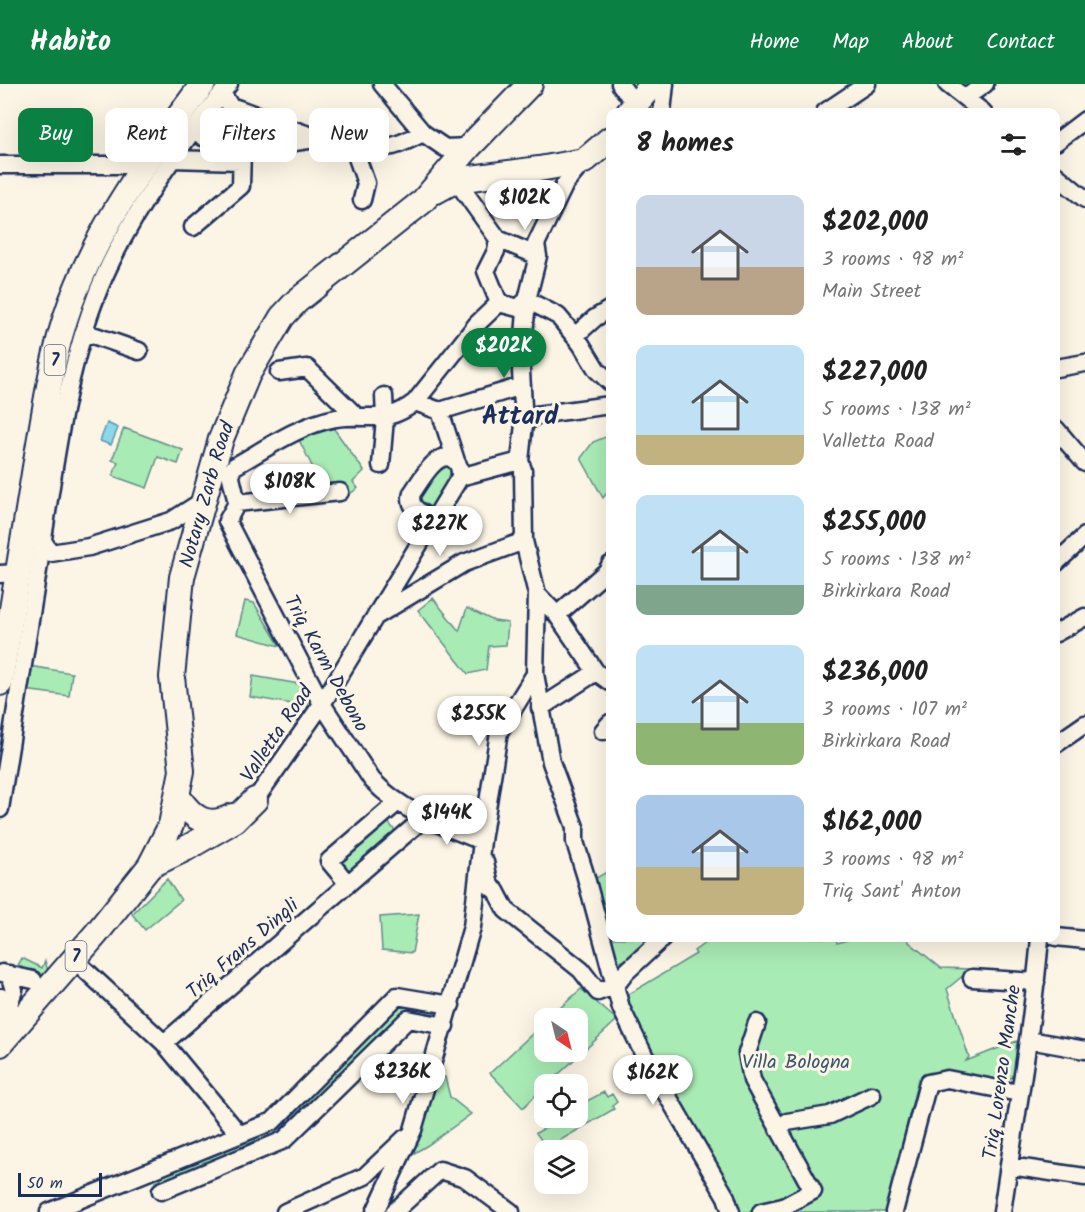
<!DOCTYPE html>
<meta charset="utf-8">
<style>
body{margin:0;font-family:Kalam,sans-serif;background:#f2f2f2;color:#222;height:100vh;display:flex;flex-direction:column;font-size:22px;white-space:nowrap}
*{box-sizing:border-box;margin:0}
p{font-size:20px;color:#767676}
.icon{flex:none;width:33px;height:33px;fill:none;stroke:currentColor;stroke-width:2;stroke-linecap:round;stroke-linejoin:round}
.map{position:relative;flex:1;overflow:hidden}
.side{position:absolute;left:606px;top:24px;width:454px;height:834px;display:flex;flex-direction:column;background:#fff;border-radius:12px;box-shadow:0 6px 24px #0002}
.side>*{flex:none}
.top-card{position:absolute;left:18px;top:24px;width:498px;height:54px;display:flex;gap:12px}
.needle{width:39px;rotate:145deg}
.controls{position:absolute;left:534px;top:924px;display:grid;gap:12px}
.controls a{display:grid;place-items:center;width:54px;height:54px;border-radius:12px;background:#fff;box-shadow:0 6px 24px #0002;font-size:30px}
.scale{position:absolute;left:18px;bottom:15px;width:84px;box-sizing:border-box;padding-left:6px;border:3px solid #1b2f5e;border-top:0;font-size:16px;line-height:21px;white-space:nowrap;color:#1b2f5e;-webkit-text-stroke:4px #fcf5e5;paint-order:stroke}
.price{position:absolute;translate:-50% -51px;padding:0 14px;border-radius:21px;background:#fff;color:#222;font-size:20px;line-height:39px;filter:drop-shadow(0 2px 3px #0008)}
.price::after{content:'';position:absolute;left:50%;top:36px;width:18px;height:14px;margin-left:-9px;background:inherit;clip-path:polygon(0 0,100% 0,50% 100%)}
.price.selected{background:#0b8043;color:#fff}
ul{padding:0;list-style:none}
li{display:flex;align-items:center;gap:18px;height:150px;padding:0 30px}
li span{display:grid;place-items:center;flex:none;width:168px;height:120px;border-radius:12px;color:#555}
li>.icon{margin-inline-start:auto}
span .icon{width:72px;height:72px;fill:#fffc;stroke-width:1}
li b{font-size:26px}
h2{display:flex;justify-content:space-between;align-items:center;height:72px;padding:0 30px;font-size:26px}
.chip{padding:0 21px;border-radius:12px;background:#fff;box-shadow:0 6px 24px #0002;font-size:21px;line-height:54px}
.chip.selected{background:#0b8043;color:#fff}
header{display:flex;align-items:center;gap:36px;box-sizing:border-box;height:84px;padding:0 30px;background:#0b8043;color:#fff}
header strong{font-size:28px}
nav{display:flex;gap:33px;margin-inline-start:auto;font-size:21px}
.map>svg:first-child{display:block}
</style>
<header>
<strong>Habito</strong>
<nav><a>Home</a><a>Map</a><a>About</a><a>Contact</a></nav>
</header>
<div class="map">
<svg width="1085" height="1128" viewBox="0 0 1085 1128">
<rect width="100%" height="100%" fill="#fcf5e5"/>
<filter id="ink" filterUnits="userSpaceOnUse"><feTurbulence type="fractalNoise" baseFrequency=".0167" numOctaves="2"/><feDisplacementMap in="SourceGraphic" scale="12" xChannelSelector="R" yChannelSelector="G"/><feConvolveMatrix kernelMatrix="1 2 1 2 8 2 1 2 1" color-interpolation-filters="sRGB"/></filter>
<g filter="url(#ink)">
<!-- green -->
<path fill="#a9ebb5" stroke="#628d8a" stroke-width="1.5" d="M332,342L364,387L353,398L358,404L347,412L339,401L323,404L299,356Z
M124,344L183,366L178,380L158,373L147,404L113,392L118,378L112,376Z
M610,351V405L603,414L581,374L593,358Z
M440,379L454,387L432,424L418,416Z
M433,514L459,547L467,524L494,537L508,539L506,561L489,562L486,586L468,590L418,526Z
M245,517L254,519L280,562L237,550Z
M29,582L72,589L69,612L25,606Z
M253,592L299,600L310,623L250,613Z
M386,736L398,750L350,791L338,778Z
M610,786V854H656L630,879L616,876L596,794Z
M167,795L181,816L145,846L132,830Z
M419,830L412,869L382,866L380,833Z
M712,854H836L837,859L854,854H908L909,858L941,884L971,885L947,905L969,973L966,977L1017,957L1014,992L1005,997L946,986L918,995L886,1128H739L738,1122L682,1027L624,913L696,870L694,867Z
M22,874L42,884L45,877L48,887L46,891L16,885Z
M581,905L617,936L548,1000H544V1003L523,1024L490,989L544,939V968H578V934H549Z
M399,918L440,925L438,933L404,928L282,1050L157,1104L154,1095L279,1043Z
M437,993H445L450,1013L471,1030L428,1061L409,1072Z
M604,1008L607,1013L612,1010L617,1018L612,1022L614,1025L547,1064L536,1049L562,1034H578V1025L584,1021L583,1019Z"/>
<!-- water -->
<path fill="#8ad9e8" stroke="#5e95b1" stroke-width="1.5" d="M107,339L118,344L111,361L100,357Z"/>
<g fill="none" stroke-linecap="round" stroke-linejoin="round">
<!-- minor casing -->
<g stroke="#1b2f5e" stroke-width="21">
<path id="minor" d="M382,0L423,49L445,64L469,63
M620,0L635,20
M947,0L983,28
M222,9L230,22C278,37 342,73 393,62C403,59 413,54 423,49
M965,14L985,0
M662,28L665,0
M825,28L867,0
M203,53L236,45L261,32
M1056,58L1085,36
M353,62L366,99L362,116
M172,75L240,77
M584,77L565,100L536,160L538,172L527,216L521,287L524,340L520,377L523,386L524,457L537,510L535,590L551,678L575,743V758L585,790L621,924L645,973L726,1113L731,1128
M0,81H144
M1056,91L1085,115
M456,96L498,155L538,172
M193,143L241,102L242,66L315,55
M498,155L496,167L486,187L499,219
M527,216L558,232L581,260L597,286L610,298
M84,248L139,267
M575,252L595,234L610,225
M1056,284L1085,279
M279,288L307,284L357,333
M415,318L440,327L522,302
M440,327L456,377
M524,340L536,331L610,321
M1056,345L1085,379
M381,381L385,334L384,312
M460,393L520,377
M237,419L340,408
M43,457L51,469L89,463L171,437L204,416
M1056,479L1085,452
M0,490L17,489
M537,510L557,531L596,588L610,598
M378,531L464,479L524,457
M557,531L607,487L610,481
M1056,549L1085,533
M540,624L596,588
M603,647L610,639
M1056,660L1085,640
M255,716L322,620L460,393C460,386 460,381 454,376C438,363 420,398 412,409C407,424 423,430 433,437
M0,725C14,635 29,545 43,455C55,375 66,292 95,215C123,140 179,62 229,0
M482,757C443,742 402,728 372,696L322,620L227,437L237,419L230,389L235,382C267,364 299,341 336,334C369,329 385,342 415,318L477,240L499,219L518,224L527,216
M485,778L490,802L496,807L506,826L581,886L598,908L616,901
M348,800L329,777L398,718
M1056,853L1085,856
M74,874L81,882L164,959L239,1050
M2,889L33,896
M972,894L1036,898
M616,901L626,888L663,854
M7,926L14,906L9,890
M757,939L747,969L752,996L813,1107L783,1123L761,1128
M1029,956L1085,966
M164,959L424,734
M778,1045L787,1038L830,1031L872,1011
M1009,1082L1085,1093
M161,1107L284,1056L408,935L445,942
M49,1128L273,1037L397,912L451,921
M285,1128L365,1092L405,1054
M375,1128L413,1046L472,843L482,757L499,648L535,590
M394,1128L440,1086L465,1094L511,1128
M894,1128L928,999L947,995L1019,1009
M1002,1128C1015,1037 1032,946 1040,854"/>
</g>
<!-- highway casing -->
<g stroke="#1b2f5e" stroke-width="28">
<g id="highway">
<path d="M629,28L653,0"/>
<path d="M436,107L456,96L539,85L584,77L610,55"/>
<path d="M0,599C12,523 24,447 37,371C47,315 54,256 77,203C107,129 155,64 203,0"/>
<path d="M178,713C193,735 207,745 233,732"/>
<path d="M150,782L185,765L235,736L255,716"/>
<path d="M0,917L7,926V932L0,946"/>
<path id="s1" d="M0,960L96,850L150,782L171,741L182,687L172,593L182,493L221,355L248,290L282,233L297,217L423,117L469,63L530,0"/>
</g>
</g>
<!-- minor -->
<use href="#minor" stroke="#fcf5e5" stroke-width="16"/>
<!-- highway -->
<use href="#highway" stroke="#fcf5e5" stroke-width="24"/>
</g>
</g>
<g text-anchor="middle" stroke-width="6" stroke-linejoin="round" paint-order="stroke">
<!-- shield labels -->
<g fill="#fcf5e5" stroke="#5e6a86" stroke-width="1.5">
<rect x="44.5" y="261" width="21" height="30" rx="4.5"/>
<rect x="65.5" y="857" width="21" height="30" rx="4.5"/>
</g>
<g font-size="18" font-weight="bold" fill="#1b2f5e">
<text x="55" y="282">7</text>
<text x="76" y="878">7</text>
</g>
<!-- street labels -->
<g font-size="20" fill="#1b2f5e" stroke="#fcf5e5">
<text dy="7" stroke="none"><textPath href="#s1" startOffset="615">Notary Zarb Road</textPath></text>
<text transform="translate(327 579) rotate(61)" y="7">Triq Karm Debono</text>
<text transform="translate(276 649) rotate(-56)" y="7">Valletta Road</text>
<text transform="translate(242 864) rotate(-41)" y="7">Triq Frans Dingli</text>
<text transform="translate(1001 988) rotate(-82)" y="7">Triq Lorenzo Manche</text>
</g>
<!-- park labels -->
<g font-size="20" fill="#37556f" stroke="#fcf5e5">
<text x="796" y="984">Villa Bologna</text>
</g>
<!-- district labels -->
<g font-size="26" font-weight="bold" fill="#1b2f5e" stroke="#fcf5e5">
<text x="520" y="340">Attard</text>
</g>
</g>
</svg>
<div class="controls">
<a><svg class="needle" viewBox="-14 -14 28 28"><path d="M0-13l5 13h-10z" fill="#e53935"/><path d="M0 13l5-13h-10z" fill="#767676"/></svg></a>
<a><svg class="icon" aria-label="locate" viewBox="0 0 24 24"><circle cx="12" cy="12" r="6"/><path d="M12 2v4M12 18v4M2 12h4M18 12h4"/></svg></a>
<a><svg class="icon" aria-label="layers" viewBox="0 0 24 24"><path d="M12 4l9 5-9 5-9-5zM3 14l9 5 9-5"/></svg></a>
</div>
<div class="scale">50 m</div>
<b class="price" style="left:525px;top:147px">$102K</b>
<b class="price selected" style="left:504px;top:295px">$202K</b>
<b class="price" style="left:290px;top:431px">$108K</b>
<b class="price" style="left:440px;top:473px">$227K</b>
<b class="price" style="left:479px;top:663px">$255K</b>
<b class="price" style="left:447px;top:762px">$144K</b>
<b class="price" style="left:403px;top:1021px">$236K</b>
<b class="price" style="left:653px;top:1022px">$162K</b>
<div class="top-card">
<a class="chip selected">Buy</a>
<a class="chip">Rent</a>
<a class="chip">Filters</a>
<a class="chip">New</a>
</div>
<section class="side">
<h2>8 homes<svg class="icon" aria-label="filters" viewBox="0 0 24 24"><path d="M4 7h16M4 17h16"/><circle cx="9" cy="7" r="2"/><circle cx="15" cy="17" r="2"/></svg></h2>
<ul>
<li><span style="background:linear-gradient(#c9d6e8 60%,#b9a48a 0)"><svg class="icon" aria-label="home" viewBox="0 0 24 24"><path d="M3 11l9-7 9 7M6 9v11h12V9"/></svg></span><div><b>$202,000</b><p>3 rooms · 98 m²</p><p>Main Street</p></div></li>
<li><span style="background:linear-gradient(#bfe0f5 75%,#c2b280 0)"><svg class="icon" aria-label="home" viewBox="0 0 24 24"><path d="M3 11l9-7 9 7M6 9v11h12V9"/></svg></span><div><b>$227,000</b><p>5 rooms · 138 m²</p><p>Valletta Road</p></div></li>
<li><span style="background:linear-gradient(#bfe0f5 75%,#7fa58c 0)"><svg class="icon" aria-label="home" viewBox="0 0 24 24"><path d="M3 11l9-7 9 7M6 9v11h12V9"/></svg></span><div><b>$255,000</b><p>5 rooms · 138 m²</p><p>Birkirkara Road</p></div></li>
<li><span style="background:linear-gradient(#bfe0f5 65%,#8fb573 0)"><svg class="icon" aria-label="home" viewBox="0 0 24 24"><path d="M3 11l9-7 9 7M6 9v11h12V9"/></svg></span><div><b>$236,000</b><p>3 rooms · 107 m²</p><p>Birkirkara Road</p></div></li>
<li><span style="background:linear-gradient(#a9c7e8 60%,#c2b280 0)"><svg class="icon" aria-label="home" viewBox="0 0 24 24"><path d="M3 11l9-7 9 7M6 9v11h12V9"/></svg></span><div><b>$162,000</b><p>3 rooms · 98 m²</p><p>Triq Sant' Anton</p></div></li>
</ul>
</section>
</div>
